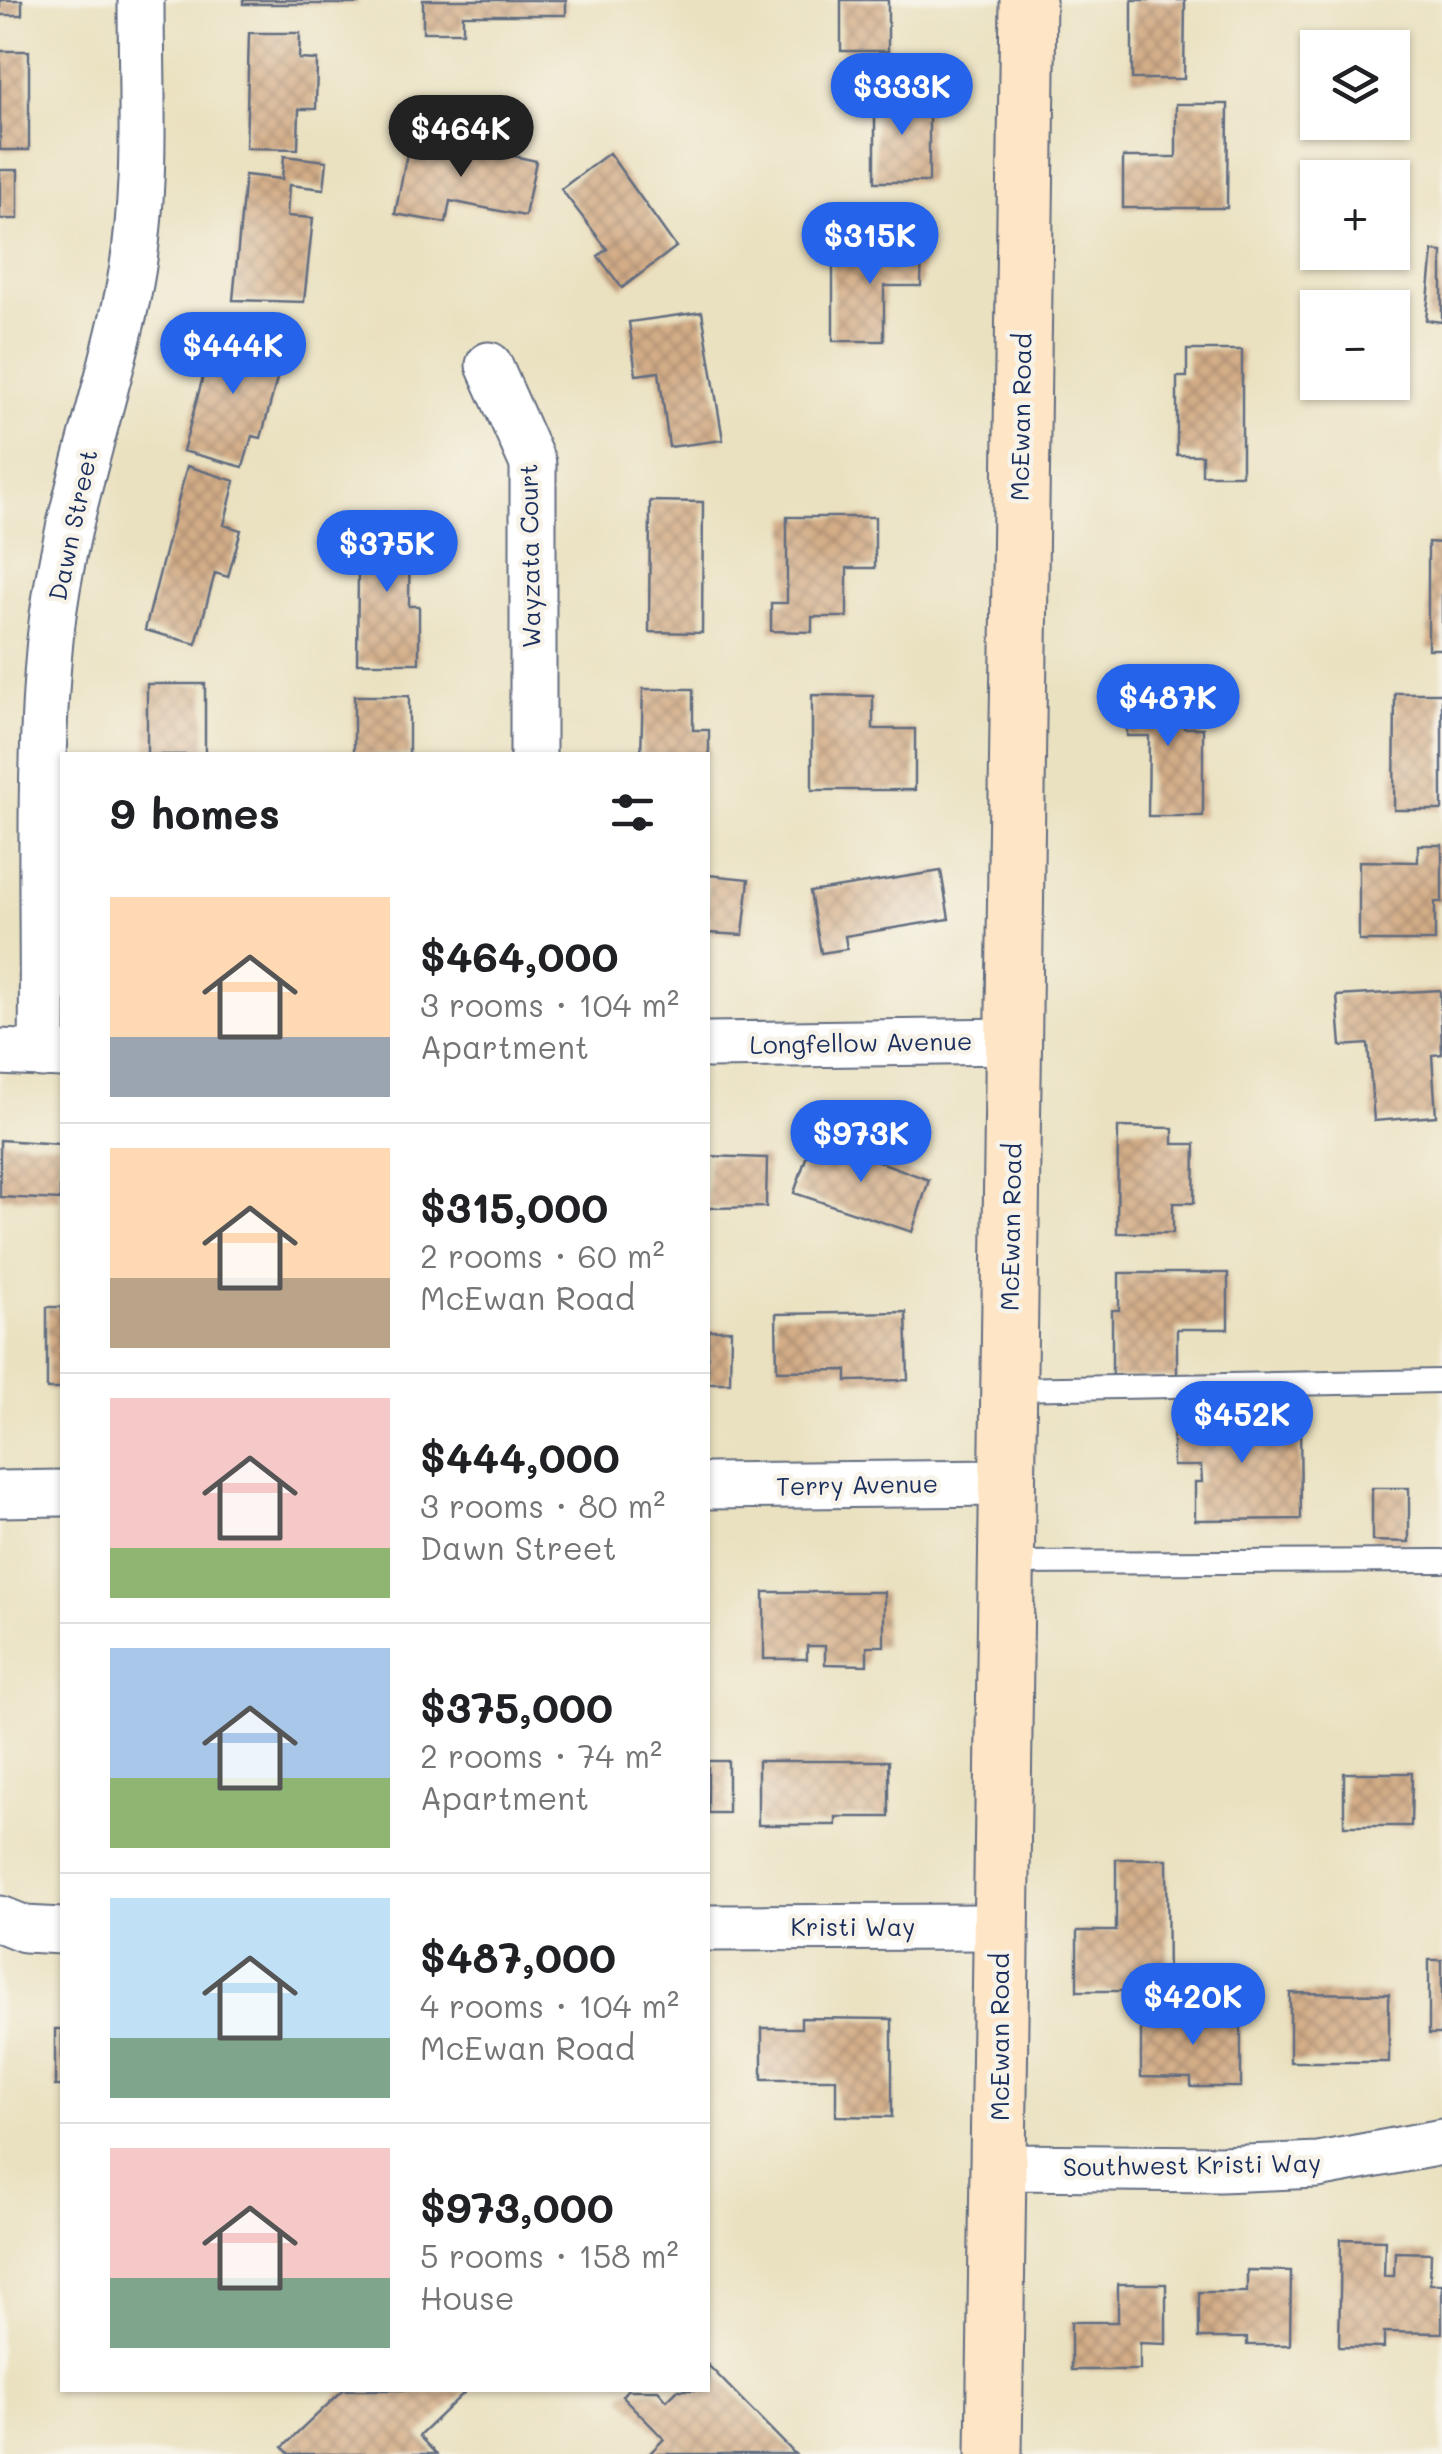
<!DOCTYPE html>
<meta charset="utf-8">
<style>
body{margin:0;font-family:Mali,sans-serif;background:#f2f2f2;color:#202124;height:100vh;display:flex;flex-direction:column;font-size:38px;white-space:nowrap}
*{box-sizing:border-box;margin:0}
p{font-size:32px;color:#757577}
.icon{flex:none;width:55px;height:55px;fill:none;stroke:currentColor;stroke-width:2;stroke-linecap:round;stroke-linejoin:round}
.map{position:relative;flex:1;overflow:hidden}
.sheet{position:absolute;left:60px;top:752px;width:650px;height:1640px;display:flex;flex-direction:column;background:#fff;border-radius:0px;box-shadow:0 2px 8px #0004}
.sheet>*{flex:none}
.controls{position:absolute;left:1300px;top:30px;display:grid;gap:20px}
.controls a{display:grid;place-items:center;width:110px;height:110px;border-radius:0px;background:#fff;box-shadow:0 2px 8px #0004;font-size:50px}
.price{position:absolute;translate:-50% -85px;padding:0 22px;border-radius:35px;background:#2563eb;color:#fff;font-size:32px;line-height:65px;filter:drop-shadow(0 2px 5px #0008)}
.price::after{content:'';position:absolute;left:50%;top:60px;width:30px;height:22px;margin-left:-15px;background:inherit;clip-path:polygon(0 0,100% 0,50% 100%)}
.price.on{background:#222;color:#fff}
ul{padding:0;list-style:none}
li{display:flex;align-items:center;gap:30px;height:250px;padding:0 50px}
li+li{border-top:2px solid #e0e0e0}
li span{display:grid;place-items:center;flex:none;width:280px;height:200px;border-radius:0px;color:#555}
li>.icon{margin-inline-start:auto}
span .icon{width:120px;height:120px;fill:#fffc;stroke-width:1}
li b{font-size:42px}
h2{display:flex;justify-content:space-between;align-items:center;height:120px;padding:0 50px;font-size:42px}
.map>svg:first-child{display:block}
</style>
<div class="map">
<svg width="1442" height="2454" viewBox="0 0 1442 2454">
<defs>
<pattern id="building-cross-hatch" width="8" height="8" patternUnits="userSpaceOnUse" patternTransform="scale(2.5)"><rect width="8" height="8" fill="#d4ad87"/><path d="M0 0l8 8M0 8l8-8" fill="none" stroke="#ab8d72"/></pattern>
</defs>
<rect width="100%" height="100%" fill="#f7f3e8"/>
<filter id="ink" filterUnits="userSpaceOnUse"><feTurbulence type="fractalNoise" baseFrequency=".01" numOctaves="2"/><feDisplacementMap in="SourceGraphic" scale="20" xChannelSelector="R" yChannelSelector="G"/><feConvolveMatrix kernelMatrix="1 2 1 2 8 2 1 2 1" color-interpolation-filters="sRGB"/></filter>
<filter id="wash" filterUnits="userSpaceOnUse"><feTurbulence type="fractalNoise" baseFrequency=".0048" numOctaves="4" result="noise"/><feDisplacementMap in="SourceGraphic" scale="40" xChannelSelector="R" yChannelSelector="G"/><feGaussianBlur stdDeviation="2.25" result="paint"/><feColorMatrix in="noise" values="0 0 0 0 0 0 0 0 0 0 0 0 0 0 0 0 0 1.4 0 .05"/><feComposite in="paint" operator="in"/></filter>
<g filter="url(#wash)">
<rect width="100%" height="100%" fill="#eae1c0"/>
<g id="blocks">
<!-- building -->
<path fill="url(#building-cross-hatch)" d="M0,0H22V15H0Z
M243,0H358V4H243Z
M423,0H566V15H463V32H423Z
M841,0H888V51H841Z
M1132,0H1185L1184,79H1132Z
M249,33H300L299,59L317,60L316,109H299L298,149L246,148Z
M0,51H29V150H0Z
M875,93H929V182H875Z
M1176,104H1228L1227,208H1123V157H1176Z
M411,133L536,161L525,216L450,201L446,223L395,214Z
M609,153L676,247L622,288L598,256L607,249L561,189Z
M284,156L327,161L324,189L289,185L287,216L313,218L304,302L233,300L245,175L282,179Z
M0,170H18V219H0Z
M861,243H922L921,286H884V341H833V254H861Z
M1433,251L1442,252V322L1426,320Z
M702,312L723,440L669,447L659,372L636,375L629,322Z
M216,328L285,349L261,438L252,436L243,467L183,451Z
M1187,350H1242V475H1202V455H1177V377H1187Z
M187,466L235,481L224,525L241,530L228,577L215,573L196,644L145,630Z
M650,501L703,502L702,633L649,632Z
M367,513H410L409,606H419V663H357L358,574H367Z
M787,517H875V568H847V617H812V632L771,631V603H787Z
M1428,542L1442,543V649H1428Z
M147,684H205V755H147Z
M1127,685H1185L1184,728H1203V816H1148L1149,736H1127Z
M643,689H693V730H709V755H641Z
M1395,693H1442V810H1394Z
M812,695L873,696V729H915V790H812Z
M354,696H409V755H354Z
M1418,845H1442V902H1435V941H1359V861L1418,862Z
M941,871L949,919L845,936L847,949L821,953L810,892Z
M708,875L749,879L743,935L708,933Z
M1440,990L1442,1054L1432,1055L1436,1116L1374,1121L1368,1044L1341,1046L1337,996Z
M1118,1127L1173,1128V1144H1195L1194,1203H1173V1233H1117Z
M813,1137L929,1180L912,1232L794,1193Z
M0,1140L60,1144V1200L0,1197Z
M708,1156L767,1158L766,1207L708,1208Z
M1119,1273H1228V1329H1177V1378H1112V1310H1119Z
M47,1307H62V1389H47Z
M906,1312L908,1380L847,1381V1370L777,1371L776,1314Z
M708,1330H731L730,1383H708Z
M1300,1416L1301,1519L1195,1520V1482H1202L1201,1466H1173V1417Z
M1372,1488H1409V1542L1372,1541Z
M764,1592H884V1646H867V1665L825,1664V1646H807V1659H764Z
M708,1761H728V1813H708Z
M758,1761H889V1817H836V1825H758Z
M1344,1773H1412L1411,1826H1344Z
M1116,1859H1167L1168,1991H1077V1931H1116Z
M1429,1960H1442V2034H1429Z
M1290,1993L1389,1994V2062H1290Z
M1141,2013H1241V2087H1191V2078L1141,2077Z
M801,2018L892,2019V2117L836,2116V2079H762V2028H801Z
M55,2029H62V2086H55Z
M1341,2239L1385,2240L1384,2276H1394L1395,2252L1431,2253L1430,2284H1442V2333L1384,2332V2348L1339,2347Z
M1247,2270L1291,2271L1290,2345H1247V2338H1199V2292H1247Z
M1118,2284H1166V2344L1140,2343V2370H1071V2322H1118Z
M708,2365L795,2454H649L664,2439L622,2396L627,2390H658L667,2400L677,2390H708Z
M343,2390H467L419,2436L436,2454H289L283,2447Z"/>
</g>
</g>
<g filter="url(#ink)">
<use href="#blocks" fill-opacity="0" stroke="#636d80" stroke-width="2.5"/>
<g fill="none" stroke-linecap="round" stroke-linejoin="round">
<!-- lane casing -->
<g stroke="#636d80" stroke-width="26">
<path id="lane" d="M1008,1389L1442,1381
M1005,1563L1442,1561"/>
</g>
<!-- street casing -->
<g stroke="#636d80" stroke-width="49">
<path id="street" d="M489,365L533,464V755
M708,1045L1015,1041
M0,1052L62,1055
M42,1055C44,917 37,777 50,640C62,522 104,409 128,294C148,196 141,98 141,0
M708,1486L1006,1483
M0,1494L62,1493
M0,1919L25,1929L62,1931
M708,1928L999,1927
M1000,2167L1220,2169L1318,2165L1442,2142"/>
</g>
<!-- secondary casing -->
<g stroke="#636d80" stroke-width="59">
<path id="secondary" d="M994,2454L1028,0"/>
</g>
<!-- lane -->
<use href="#lane" stroke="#fff" stroke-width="22"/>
<!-- street -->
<use href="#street" stroke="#fff" stroke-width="45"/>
<!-- secondary -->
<use href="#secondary" stroke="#fde5c5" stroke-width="55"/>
</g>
</g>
<g text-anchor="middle" stroke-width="9" stroke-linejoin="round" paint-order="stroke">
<!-- street labels -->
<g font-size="25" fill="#1b2f5e" stroke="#f7f3e8">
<text transform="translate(1021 417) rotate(-89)" y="9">McEwan Road</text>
<text transform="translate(73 525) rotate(-78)" y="9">Dawn Street</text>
<text transform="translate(530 556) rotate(-91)" y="9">Wayzata Court</text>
<text transform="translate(861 1043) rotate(-1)" y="9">Longfellow Avenue</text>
<text transform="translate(1011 1227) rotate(-89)" y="9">McEwan Road</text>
<text transform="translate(857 1485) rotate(-1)" y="9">Terry Avenue</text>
<text x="853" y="1936">Kristi Way</text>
<text transform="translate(1000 2037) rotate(-90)" y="9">McEwan Road</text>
<text transform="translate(1192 2165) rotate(-1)" y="9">Southwest Kristi Way</text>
</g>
</g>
</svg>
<div class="controls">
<a><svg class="icon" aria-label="layers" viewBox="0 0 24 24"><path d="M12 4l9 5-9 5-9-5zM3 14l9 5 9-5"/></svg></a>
<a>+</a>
<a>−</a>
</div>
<b class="price" style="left:902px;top:138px">$333K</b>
<b class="price on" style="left:461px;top:180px">$464K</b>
<b class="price" style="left:870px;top:287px">$315K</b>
<b class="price" style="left:233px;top:397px">$444K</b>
<b class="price" style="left:387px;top:595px">$375K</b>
<b class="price" style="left:1168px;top:749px">$487K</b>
<b class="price" style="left:861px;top:1185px">$973K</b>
<b class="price" style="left:1242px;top:1466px">$452K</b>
<b class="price" style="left:1193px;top:2048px">$420K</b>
<section class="sheet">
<h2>9 homes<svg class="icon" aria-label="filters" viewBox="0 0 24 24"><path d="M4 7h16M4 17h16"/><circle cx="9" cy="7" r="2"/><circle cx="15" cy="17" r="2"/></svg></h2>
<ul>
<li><span style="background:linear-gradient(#ffd9b3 70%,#9aa5b1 0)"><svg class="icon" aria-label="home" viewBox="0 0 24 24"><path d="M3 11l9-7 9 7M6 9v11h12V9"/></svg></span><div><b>$464,000</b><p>3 rooms · 104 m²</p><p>Apartment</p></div></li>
<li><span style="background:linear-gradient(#ffd9b3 65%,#b9a48a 0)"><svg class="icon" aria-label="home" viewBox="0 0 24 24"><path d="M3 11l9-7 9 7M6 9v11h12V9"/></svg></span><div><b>$315,000</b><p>2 rooms · 60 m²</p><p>McEwan Road</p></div></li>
<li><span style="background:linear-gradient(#f6c9c9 75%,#8fb573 0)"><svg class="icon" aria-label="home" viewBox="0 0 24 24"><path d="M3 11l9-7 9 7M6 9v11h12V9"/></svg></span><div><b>$444,000</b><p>3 rooms · 80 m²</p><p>Dawn Street</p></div></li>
<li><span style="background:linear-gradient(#a9c7e8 65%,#8fb573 0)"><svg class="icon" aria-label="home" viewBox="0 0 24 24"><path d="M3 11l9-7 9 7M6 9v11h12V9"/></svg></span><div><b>$375,000</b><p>2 rooms · 74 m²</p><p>Apartment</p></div></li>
<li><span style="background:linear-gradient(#bfe0f5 70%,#7fa58c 0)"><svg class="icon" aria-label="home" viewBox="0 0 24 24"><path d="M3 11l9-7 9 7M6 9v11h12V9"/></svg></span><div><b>$487,000</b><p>4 rooms · 104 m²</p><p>McEwan Road</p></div></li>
<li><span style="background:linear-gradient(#f6c9c9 65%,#7fa58c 0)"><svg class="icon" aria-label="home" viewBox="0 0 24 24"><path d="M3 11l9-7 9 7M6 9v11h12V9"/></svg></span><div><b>$973,000</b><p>5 rooms · 158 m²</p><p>House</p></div></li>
</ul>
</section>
</div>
